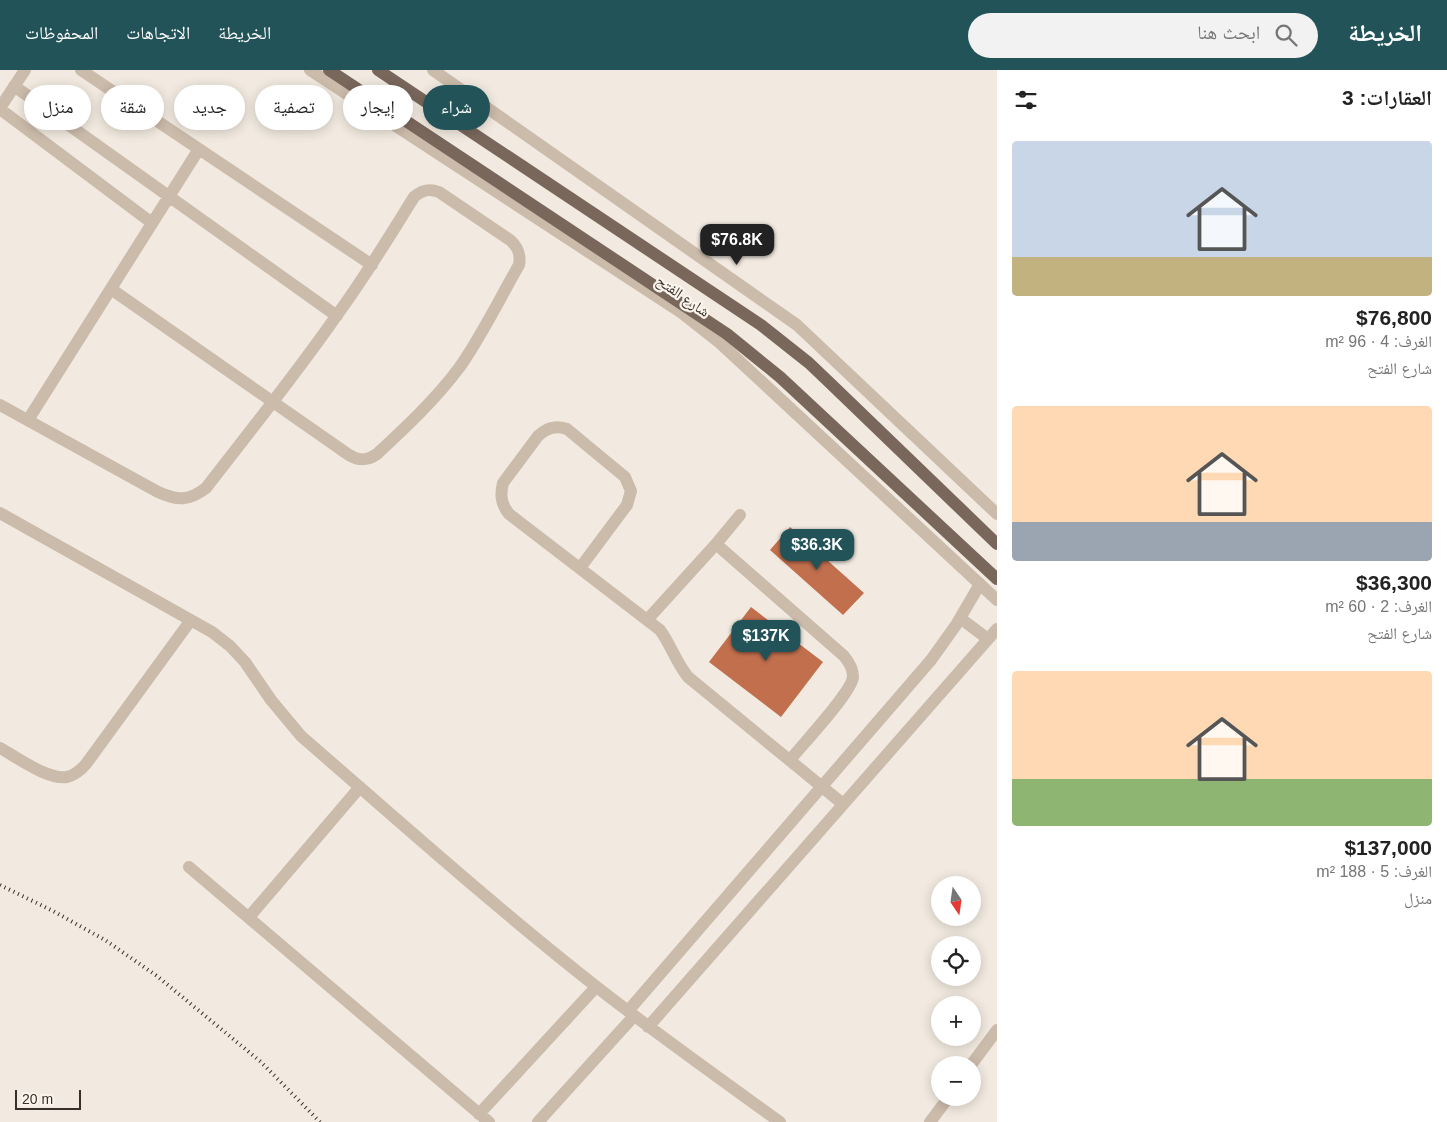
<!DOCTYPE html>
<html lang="ar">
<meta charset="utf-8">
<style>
body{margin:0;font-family:Arial,"Noto Naskh Arabic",sans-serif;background:#f2f2f2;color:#222;direction:rtl;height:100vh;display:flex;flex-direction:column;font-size:19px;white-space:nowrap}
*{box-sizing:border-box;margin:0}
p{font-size:16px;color:#767676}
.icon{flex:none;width:28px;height:28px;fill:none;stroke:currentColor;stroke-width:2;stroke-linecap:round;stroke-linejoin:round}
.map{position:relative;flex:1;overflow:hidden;direction:ltr}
.panel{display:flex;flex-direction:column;background:#fff;width:450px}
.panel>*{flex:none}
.top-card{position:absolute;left:15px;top:15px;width:475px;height:45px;direction:rtl;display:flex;gap:10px}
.needle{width:32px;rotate:167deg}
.fabs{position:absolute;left:931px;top:806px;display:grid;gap:10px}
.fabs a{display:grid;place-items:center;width:50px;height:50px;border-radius:50%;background:#fff;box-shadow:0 2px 12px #0003;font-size:25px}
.scale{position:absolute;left:15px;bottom:12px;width:66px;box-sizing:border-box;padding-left:5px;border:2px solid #392f2a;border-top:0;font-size:14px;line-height:18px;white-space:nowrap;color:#392f2a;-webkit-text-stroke:4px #faf4ec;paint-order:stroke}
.price{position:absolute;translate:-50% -42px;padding:0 11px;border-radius:10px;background:#215359;color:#fff;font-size:16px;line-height:32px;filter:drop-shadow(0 1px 2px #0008)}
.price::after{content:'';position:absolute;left:50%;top:30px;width:15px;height:11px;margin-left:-8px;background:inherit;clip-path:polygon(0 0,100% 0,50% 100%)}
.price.current{background:#222;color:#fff}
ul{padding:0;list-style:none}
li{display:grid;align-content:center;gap:10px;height:265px;padding:0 15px}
li span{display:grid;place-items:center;height:155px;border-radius:5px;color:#555}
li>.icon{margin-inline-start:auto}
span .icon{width:90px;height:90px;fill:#fffc;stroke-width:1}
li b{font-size:21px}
h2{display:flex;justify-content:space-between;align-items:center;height:60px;padding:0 15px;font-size:21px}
.chip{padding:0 18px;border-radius:22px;background:#fff;box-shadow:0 2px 12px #0003;font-size:18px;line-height:45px}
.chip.current{background:#215359;color:#fff}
header{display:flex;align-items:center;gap:30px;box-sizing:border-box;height:70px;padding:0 25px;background:#215359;color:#fff}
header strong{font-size:24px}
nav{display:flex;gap:28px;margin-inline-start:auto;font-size:18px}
.search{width:350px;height:45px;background:#f2f2f2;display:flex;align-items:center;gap:12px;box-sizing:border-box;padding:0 18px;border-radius:28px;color:#767676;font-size:19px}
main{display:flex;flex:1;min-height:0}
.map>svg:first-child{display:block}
</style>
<header>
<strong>الخريطة</strong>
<div class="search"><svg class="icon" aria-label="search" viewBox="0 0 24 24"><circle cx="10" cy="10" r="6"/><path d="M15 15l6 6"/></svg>ابحث هنا</div>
<nav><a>الخريطة</a><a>الاتجاهات</a><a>المحفوظات</a></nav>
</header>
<main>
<section class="panel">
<h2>العقارات: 3<svg class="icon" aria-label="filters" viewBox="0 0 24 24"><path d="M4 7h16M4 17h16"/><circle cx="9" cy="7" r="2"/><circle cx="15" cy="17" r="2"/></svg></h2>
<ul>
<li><span style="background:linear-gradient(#c9d6e8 75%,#c2b280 0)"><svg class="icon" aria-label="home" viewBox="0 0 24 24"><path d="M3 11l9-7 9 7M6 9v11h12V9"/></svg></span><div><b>$76,800</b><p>الغرف: 4 · 96 m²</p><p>شارع الفتح</p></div></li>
<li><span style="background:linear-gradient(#ffd9b3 75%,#9aa5b1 0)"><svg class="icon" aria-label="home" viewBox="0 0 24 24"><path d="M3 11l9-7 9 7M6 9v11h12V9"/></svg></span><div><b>$36,300</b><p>الغرف: 2 · 60 m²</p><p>شارع الفتح</p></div></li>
<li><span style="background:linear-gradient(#ffd9b3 70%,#8fb573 0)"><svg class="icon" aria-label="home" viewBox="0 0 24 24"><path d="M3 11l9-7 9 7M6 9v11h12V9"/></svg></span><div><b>$137,000</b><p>الغرف: 5 · 188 m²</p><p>منزل</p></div></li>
</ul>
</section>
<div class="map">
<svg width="997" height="1052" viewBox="0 0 997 1052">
<rect width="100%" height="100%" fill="#f2eae0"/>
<!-- building -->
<path fill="#c26f4e" d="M790,457L864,523L843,545L770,480Z
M751,537L823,592L781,647L709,592Z"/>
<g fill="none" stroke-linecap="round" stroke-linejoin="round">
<!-- service -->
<path stroke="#cbbbab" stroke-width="12" d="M81,0L372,195
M14,16L337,246
M0,38L25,0
M0,39L152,153
M0,335L158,422C178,431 189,431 206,418C250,361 296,304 337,245C365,207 389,167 414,127C422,120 429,118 439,122L510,170C518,177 521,184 519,195C500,228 481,267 459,298C435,330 406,357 377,384C367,391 359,391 349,385L111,219
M28,350L199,79
M0,443L212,562L230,576L245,592L271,630L301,666C399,751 496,838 598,918C657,964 719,1008 780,1052
M716,474L844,586C849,592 853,598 853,607C852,622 802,675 790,690
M580,498L627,435L631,421L625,407L567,359C555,355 547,358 538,366L503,413C500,425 501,434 509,444L660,560C671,575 676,592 688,607L843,734
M960,548L988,569
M647,550L716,474L740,445
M0,678C17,687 47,710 67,707C75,705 81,700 86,694L191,550
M189,797L489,1052
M249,847L360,717
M628,941L931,590L956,555L980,514
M648,957L997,559
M971,995L997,960
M479,1044L596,917
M538,1052L634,946
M930,1052L948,1028"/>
<!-- minor -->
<path stroke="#cbbbab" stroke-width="12" d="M310,0L682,243L720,273L997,530
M433,0L797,255L997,444"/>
<!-- primary -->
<path stroke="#7a675c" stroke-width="12" d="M329,0L727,264L780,307L997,509
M378,0L761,255L809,293L831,314L997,474"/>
<!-- rail -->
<path stroke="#392f2a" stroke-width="4" stroke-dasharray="1 4" stroke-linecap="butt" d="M0,815L53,841L105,870L157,906L261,992L320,1052"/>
</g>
<g text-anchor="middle" stroke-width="4.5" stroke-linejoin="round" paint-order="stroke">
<!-- street labels -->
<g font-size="15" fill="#392f2a" stroke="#faf4ec">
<text transform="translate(683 226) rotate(35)" y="5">شارع الفتح</text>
</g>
</g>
</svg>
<div class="fabs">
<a><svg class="needle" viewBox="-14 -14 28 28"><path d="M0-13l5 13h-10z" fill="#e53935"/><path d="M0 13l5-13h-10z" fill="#767676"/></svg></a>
<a><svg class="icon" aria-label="locate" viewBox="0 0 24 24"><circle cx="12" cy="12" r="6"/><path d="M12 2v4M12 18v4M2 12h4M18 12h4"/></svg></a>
<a>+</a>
<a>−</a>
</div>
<div class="scale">20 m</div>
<b class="price current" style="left:737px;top:196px">$76.8K</b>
<b class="price" style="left:817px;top:501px">$36.3K</b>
<b class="price" style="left:766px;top:592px">$137K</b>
<div class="top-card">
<a class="chip current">شراء</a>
<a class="chip">إيجار</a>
<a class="chip">تصفية</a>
<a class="chip">جديد</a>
<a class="chip">شقة</a>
<a class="chip">منزل</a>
</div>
</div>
</main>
